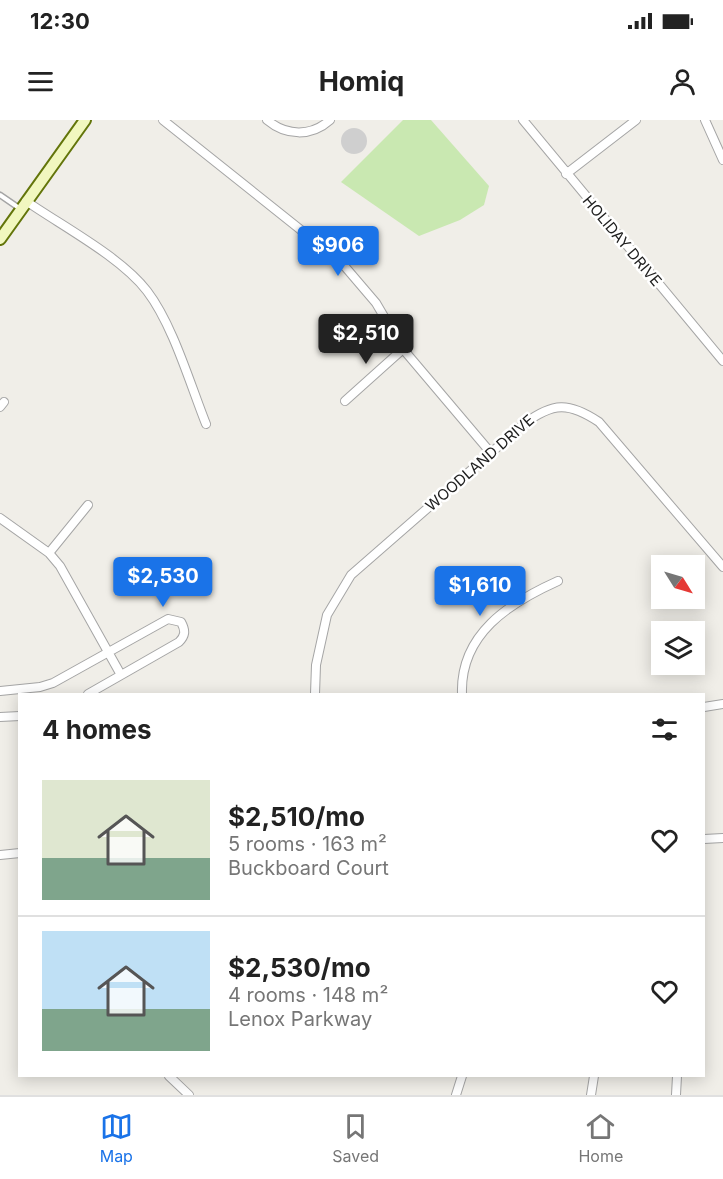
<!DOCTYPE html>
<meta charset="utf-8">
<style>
body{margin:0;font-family:Inter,sans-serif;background:#f6f6f6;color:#222;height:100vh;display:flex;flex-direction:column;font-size:22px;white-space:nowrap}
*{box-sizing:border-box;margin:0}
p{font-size:20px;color:#767676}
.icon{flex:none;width:33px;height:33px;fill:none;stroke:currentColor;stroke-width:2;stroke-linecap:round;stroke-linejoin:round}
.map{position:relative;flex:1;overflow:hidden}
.side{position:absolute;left:18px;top:573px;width:687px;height:384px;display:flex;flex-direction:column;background:#fff;border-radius:0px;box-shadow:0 3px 15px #0003}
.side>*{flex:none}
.needle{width:39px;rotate:127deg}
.controls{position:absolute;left:651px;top:435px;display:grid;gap:12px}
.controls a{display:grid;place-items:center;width:54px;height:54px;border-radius:0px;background:#fff;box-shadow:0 3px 15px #0003;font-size:30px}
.price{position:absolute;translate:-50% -51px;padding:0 14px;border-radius:6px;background:#1a73e8;color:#fff;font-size:20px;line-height:39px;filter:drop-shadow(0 2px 3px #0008)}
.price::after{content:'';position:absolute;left:50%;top:36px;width:18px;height:14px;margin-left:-9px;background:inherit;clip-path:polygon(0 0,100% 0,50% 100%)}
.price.selected{background:#222;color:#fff}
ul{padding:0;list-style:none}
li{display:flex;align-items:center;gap:18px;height:150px;padding:0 24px}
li+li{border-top:2px solid #e0e0e0}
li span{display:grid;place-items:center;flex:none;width:168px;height:120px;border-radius:0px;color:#555}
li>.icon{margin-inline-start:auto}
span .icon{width:72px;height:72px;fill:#fffc;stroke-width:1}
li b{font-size:26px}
h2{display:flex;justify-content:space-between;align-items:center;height:72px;padding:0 24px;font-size:26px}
.status{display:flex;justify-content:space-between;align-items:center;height:42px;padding:0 30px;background:#fff;direction:ltr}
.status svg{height:16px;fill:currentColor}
header{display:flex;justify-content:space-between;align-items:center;height:78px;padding:0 24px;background:#fff;font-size:27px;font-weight:700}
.dock{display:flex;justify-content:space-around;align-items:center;height:84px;border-top:2px solid #e0e0e0;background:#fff;font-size:16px;color:#767676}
.dock a{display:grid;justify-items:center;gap:3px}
.dock .selected{color:#1a73e8}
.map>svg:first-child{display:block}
</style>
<div class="status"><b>12:30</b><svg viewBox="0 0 49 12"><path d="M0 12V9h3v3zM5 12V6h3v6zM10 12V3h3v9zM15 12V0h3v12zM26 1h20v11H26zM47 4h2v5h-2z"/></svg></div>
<header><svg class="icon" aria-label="menu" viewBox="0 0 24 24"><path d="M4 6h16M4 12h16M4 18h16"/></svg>Homiq<svg class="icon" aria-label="person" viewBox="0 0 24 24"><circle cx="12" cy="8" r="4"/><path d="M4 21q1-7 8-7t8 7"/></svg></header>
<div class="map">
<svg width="723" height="975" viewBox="0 0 723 975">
<rect width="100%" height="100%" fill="#f0eee8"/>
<!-- religious -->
<path fill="#cfcfcf" d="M341 21a13 13 0 1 1 26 0a13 13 0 1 1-26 0Z"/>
<!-- grass -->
<path fill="#c9e8b1" d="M403,0H431L489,66L484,85L460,100L419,116L341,62Z"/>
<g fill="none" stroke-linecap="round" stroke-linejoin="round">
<!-- service casing -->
<g stroke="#a5a5a5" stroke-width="7">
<path id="service" d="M0,75L19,88"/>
</g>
<!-- minor casing -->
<g stroke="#a5a5a5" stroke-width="10">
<path id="minor" d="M163,0L341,142L376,183L403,229L491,333
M267,0C286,16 311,17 330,0
M523,0L723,241
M705,0L723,40
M566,54L636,0
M26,81C62,106 121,137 147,171C173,205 190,264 206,304
M345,281L403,229
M0,287L4,282
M0,398L49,433L60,446L121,555
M49,433L88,385
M0,571L40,567L53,563L168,499L181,502C186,511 185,516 179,522L88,574
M315,574L316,545L327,495L351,455L524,304C553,282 569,282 599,302L723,447
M462,574C460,514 509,483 558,461
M704,587L723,584
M0,597L20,596
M704,719L723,718
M0,735L20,733
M169,956L189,975
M456,975L462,956
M591,975L594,956
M676,975L677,956"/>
</g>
<!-- secondary casing -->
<g stroke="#63750a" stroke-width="14">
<path id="secondary" d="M0,119L85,0"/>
</g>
<!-- service -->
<use href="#service" stroke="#fff" stroke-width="4"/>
<!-- minor -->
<use href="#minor" stroke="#fff" stroke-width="8"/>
<!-- secondary -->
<use href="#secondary" stroke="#f1f7bf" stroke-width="10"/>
</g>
<g text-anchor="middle" stroke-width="5" stroke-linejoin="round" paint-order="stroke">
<!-- street labels -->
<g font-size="15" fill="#212121" stroke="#fff">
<text transform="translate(622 121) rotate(50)" y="5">HOLIDAY DRIVE</text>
<text transform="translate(480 343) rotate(-41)" y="5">WOODLAND DRIVE</text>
</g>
</g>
</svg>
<div class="controls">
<a><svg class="needle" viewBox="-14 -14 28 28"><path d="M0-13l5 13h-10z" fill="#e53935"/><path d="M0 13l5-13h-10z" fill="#767676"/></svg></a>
<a><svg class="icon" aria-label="layers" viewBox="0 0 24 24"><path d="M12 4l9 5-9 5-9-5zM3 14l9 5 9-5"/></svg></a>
</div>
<b class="price" style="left:338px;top:157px">$906</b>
<b class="price selected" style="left:366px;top:245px">$2,510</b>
<b class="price" style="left:163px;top:488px">$2,530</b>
<b class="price" style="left:480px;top:497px">$1,610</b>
<section class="side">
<h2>4 homes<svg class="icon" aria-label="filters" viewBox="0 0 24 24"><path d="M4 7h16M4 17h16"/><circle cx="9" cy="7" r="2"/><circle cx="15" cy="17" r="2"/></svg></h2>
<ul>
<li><span style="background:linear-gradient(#dfe7d0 65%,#7fa58c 0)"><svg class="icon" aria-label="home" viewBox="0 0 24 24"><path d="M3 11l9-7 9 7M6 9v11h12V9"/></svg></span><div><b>$2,510/mo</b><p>5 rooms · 163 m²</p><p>Buckboard Court</p></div><svg class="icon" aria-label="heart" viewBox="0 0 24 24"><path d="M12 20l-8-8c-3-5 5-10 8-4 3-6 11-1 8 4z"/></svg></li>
<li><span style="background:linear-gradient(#bfe0f5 65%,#7fa58c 0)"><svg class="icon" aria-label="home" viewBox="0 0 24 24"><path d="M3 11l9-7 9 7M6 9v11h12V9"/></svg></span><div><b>$2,530/mo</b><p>4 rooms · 148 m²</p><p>Lenox Parkway</p></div><svg class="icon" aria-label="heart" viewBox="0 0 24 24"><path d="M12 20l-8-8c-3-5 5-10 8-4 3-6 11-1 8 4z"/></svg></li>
</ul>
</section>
</div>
<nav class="dock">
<a class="selected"><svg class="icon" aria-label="map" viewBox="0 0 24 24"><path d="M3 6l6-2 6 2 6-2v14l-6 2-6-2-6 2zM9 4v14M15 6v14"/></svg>Map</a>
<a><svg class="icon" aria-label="saved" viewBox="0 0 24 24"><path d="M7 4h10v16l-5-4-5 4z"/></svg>Saved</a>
<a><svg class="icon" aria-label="home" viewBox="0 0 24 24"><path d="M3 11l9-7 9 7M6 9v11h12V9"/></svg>Home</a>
</nav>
